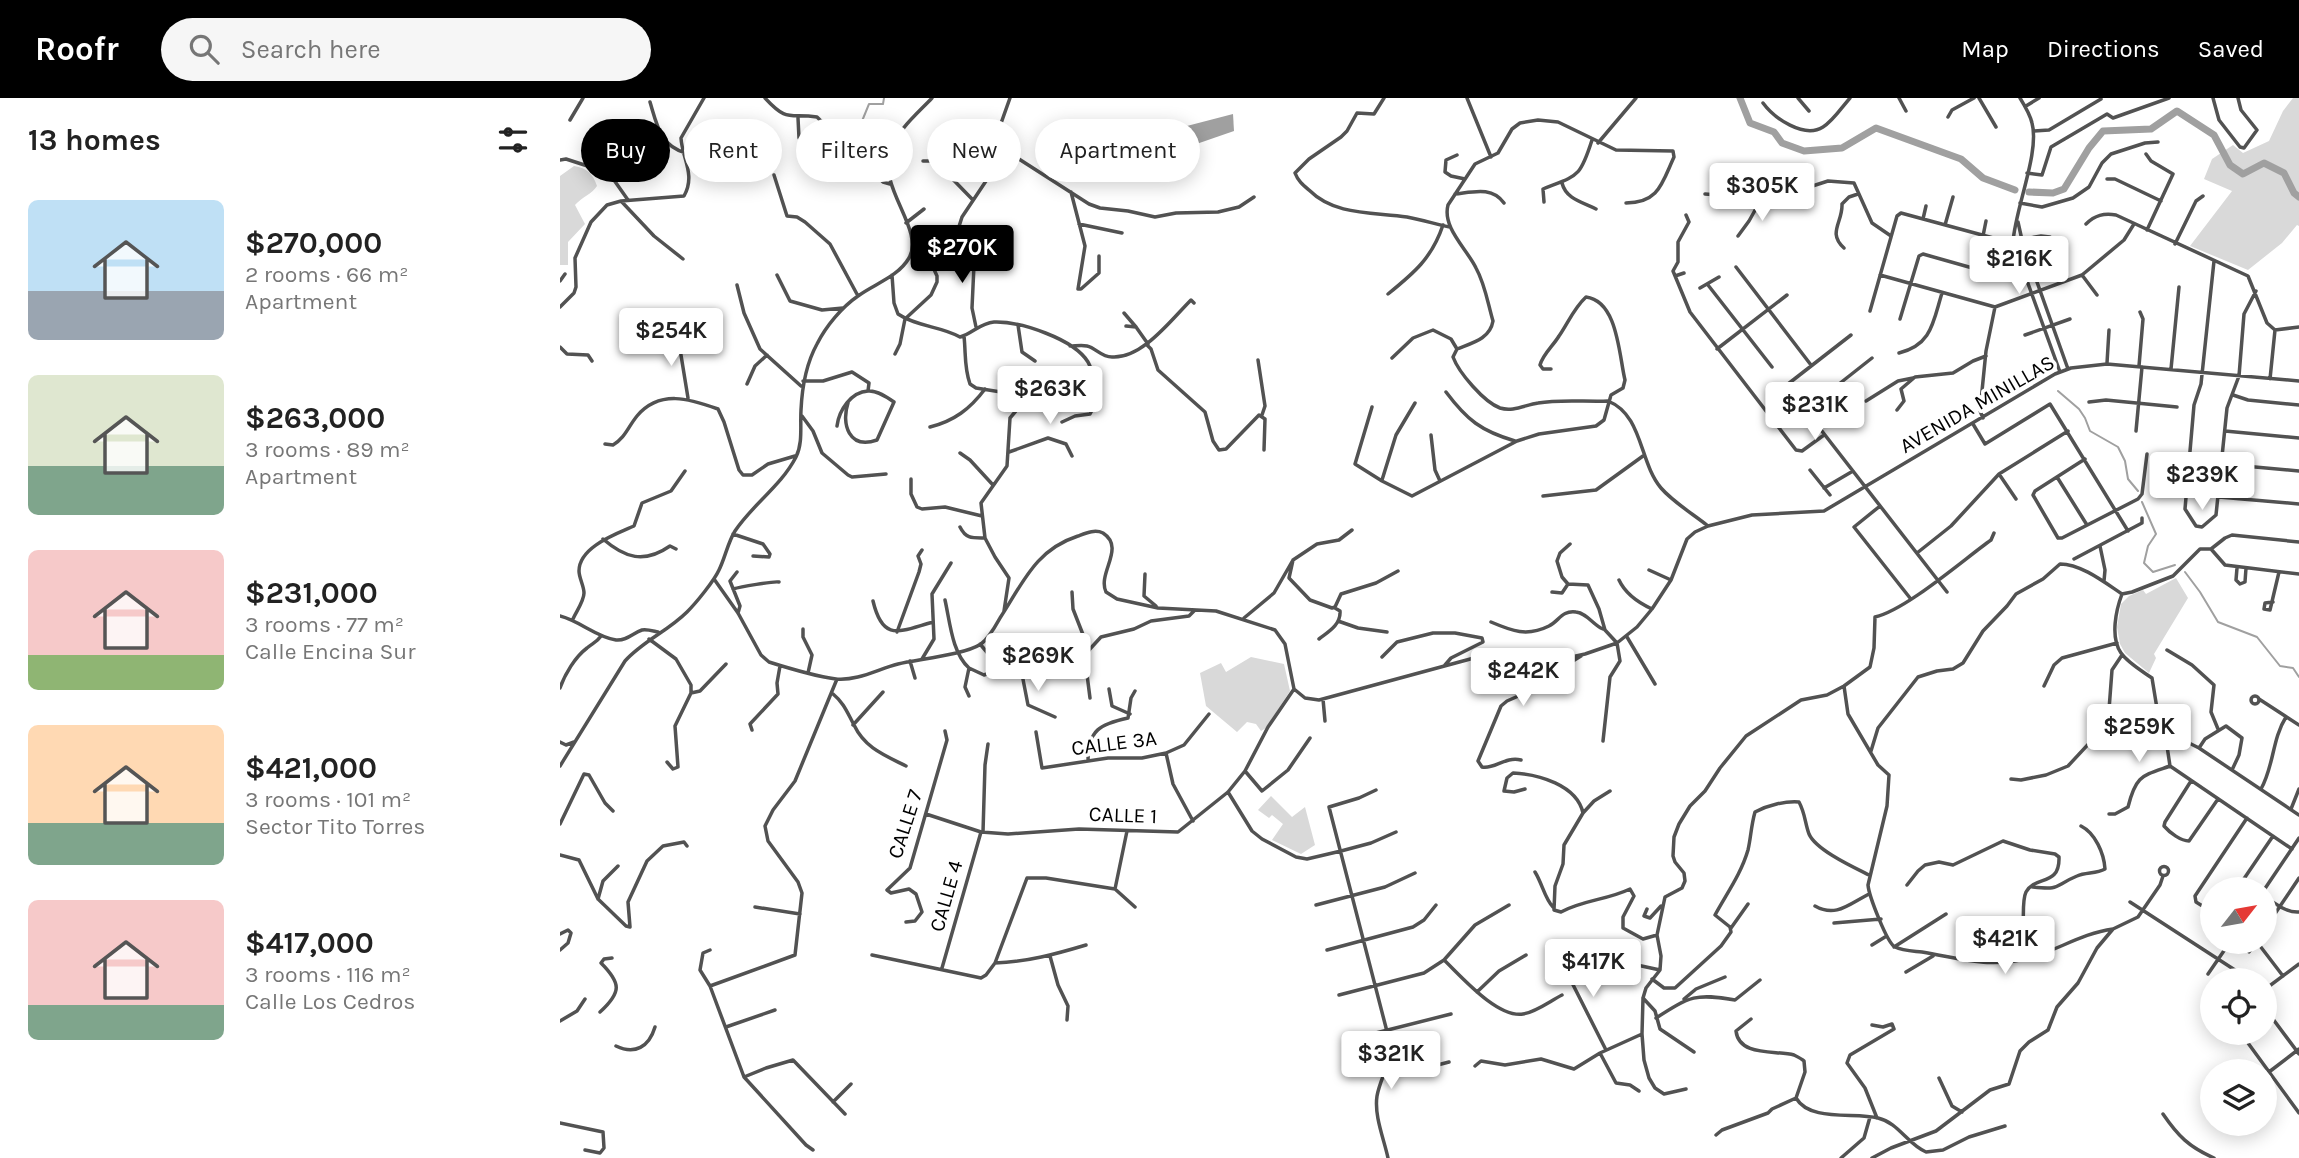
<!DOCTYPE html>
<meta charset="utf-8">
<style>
body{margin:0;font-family:Karla,sans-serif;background:#f6f6f6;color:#222;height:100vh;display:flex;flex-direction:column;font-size:26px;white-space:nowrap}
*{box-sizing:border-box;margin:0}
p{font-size:23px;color:#767676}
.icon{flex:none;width:38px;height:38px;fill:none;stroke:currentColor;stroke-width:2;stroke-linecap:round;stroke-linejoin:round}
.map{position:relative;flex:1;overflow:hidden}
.drawer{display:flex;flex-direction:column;background:#fff;width:560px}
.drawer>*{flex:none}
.top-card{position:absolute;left:21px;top:21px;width:665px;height:63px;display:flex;gap:14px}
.needle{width:46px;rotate:59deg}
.buttons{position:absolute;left:1640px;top:779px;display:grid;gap:14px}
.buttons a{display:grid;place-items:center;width:77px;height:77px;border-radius:50%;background:#fff;box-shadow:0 4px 18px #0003;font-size:35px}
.price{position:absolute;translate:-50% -60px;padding:0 16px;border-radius:7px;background:#fff;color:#222;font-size:23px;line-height:46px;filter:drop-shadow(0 2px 4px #0008)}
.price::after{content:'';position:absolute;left:50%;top:42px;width:21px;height:16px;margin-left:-10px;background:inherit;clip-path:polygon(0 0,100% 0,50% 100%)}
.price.current{background:#000;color:#fff}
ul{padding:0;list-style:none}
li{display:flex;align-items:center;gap:21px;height:175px;padding:0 28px}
li span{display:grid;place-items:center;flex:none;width:196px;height:140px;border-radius:10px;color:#555}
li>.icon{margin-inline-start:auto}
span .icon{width:84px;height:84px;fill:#fffc;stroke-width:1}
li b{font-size:30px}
h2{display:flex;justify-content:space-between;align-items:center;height:84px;padding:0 28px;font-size:30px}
.chip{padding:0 24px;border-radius:32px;background:#fff;box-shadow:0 4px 18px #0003;font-size:24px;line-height:63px}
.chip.current{background:#000;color:#fff}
header{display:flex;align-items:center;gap:42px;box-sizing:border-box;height:98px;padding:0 35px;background:#000;color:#fff}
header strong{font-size:33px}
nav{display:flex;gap:38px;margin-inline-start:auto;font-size:24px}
.search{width:490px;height:63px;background:#f6f6f6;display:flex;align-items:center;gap:18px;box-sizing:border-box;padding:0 24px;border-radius:38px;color:#767676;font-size:26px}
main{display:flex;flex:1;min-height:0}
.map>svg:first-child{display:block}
</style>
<header>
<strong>Roofr</strong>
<div class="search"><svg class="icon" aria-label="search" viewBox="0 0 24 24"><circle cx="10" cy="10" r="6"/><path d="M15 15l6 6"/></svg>Search here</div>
<nav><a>Map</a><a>Directions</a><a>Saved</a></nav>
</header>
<main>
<section class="drawer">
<h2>13 homes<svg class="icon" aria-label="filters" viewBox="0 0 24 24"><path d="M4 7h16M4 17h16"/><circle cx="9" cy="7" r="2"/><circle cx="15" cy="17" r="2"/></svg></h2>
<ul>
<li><span style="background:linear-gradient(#bfe0f5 65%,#9aa5b1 0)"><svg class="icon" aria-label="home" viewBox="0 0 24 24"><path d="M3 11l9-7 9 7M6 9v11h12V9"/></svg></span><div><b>$270,000</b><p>2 rooms · 66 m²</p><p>Apartment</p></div></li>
<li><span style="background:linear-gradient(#dfe7d0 65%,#7fa58c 0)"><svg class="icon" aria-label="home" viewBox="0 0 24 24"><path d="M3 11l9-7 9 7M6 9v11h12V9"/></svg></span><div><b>$263,000</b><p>3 rooms · 89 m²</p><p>Apartment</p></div></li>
<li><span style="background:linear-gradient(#f6c9c9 75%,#8fb573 0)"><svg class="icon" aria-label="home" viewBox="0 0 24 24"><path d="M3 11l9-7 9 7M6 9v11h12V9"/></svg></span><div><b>$231,000</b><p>3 rooms · 77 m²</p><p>Calle Encina Sur</p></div></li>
<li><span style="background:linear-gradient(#ffd9b3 70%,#7fa58c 0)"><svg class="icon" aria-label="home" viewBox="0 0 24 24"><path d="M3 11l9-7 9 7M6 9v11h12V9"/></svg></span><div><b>$421,000</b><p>3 rooms · 101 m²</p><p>Sector Tito Torres</p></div></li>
<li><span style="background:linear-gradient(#f6c9c9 75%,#7fa58c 0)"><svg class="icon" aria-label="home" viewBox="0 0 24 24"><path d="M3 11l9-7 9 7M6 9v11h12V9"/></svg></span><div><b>$417,000</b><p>3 rooms · 116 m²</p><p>Calle Los Cedros</p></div></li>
</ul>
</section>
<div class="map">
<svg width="1739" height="1060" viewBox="0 0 1739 1060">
<rect width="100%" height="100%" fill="#fff"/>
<!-- green -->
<path fill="#d9d9d9" d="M1733,0H1739V128L1737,127L1722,145L1688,172L1630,148L1672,93L1644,81L1652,61L1673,47L1683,55L1709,43L1723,13Z
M14,68C27,70 33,76 37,88C32,96 22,99 15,107L25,126L8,144V167H0V78Z
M1616,480L1628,500L1594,556L1596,560L1589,575L1565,555L1560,546L1557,529L1561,506L1569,498L1583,492L1586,496Z
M691,559L724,566L730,593L706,630L701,633L696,626L687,624L677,634L646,608L640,575L661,565L666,574Z
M711,698L732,719L745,709L755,747L741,756L712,742L723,726L712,717L709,720L698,712Z"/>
<!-- water -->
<path fill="#a0a0a0" d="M673,16L674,33L622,51L623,29Z"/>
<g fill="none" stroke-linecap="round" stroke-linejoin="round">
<!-- stream -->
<path stroke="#a0a0a0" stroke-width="2" d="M250,58L300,28L309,6H323L324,0
M1498,293L1519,311L1525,320L1530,333L1558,349L1565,363L1568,381L1578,393
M1582,404L1596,436L1588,448L1584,465L1593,474L1615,467
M1625,474L1640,494L1658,524L1697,539L1720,568L1733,570L1739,579"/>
<!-- river -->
<path stroke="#a0a0a0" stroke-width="7" d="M1180,0L1190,25L1214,34L1222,45L1244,53L1282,50L1316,30L1401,61L1423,80L1455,92
M1469,94L1493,95L1504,91L1529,50L1543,33L1591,31L1617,13L1654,37L1670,67L1683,76L1704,65L1724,75L1734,95L1739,99"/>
<!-- minor -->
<path stroke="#525252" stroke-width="3.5" d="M205,0C228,25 229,15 257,19L323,84L330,86
M824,0L814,16L797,15L787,33L781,39L749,61L735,75C738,83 743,87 749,92C775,118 813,114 847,119C862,122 876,126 890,129
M907,0L931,59
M1238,0L1249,13
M1339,0L1346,13
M1419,0L1436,29
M1460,0C1465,8 1470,16 1472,25C1480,54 1455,111 1453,144L1500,274
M1653,0L1659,22L1680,49L1684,50L1697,32L1681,12L1678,0
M90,4C97,27 100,48 126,55
M1203,5C1214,20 1244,41 1263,29C1273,23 1282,9 1290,0
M1466,8L1479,0
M1388,19L1392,12L1414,0
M238,20L239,40
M10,22L23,0
M1474,33L1489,32L1541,1
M434,45L529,106L540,110L568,113L595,119L616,115L658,114L679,109L694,99
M1038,45L1076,0
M1586,56L1591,63L1613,76L1587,132
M897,57L886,62L885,74L891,78L905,81
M0,62L6,61L49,75L68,102
M363,63H375L412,101
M1467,75L1482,77L1491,49L1542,19L1547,16L1553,20L1609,0
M214,77L227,118L237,119L245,124L270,146L298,198
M1547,81H1555L1601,103
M1002,85C1006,101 1022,104 1036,111
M511,94L525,148L518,191H521L539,175V158
M895,96C913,94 932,88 944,105
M1145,96L1158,97L1162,93L1163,87H1178L1203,98L1215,100L1268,83L1294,85L1312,125L1331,138
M61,103L94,138L123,161
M984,104L983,91C1018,77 1020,80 1032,42
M1066,105C1099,105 1102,85 1114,59L1113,53L1056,52L998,24L978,22L960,25L952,31L938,55L915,66L888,107C882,130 907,151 916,170C925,186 928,206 933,223C930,241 912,245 897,251L893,259C899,275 924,304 940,310C953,314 965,307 978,305C1000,301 1026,304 1048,303C1083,317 1079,364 1101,390C1113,404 1133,416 1148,428
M1460,105L1482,109L1513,100L1529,89L1542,65L1551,56L1585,45L1598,44
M1126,117L1129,124L1118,144V164L1113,173L1130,214L1236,352L1242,353L1264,337
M1363,121L1366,108
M1458,124L1462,142L1508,271
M346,125L364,111
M519,126L562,135
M1526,126C1535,117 1544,115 1556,117L1688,178L1707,225L1715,232L1739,229
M1385,127L1393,99
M1178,138L1189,123L1203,98
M1423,138L1426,123
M1615,146L1636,103L1643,98
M1284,150C1267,135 1283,124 1282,106L1289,99L1298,96
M358,152L374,159
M1654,163L1641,286L1634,307L1625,411L1636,428L1642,429L1656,417L1667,310L1679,278L1684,216L1696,193
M1176,169L1251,267
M217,177L230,203L262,212L283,210
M332,177L334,205L338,216C357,229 381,228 400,239C412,236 420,225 434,224C460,223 514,241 528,264C534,274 535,290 538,301L530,316L515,318L502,324
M1320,177L1435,209L1522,177L1564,142L1574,126
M1522,177L1537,197
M1115,178L1124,175
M0,183L5,176
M177,187L184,215L200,251L241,288
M1148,187L1212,269
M1140,190L1159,179
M828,196C854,175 872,160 883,127
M0,209L14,195L16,189L15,160L31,124L47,107L61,103L124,98C136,77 122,60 121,40L144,0
M1310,213L1337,118L1341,115L1448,144L1481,138L1490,139
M564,215L576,229
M1340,221L1359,158L1363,156L1416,171
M458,227L462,254L475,263
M566,228L576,229L588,246
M416,229L412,210L414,167H424L428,161
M1291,237L1228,286L1230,292L1387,494
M1465,237L1510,221
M404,238C406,257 404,269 410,286L416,290L460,297L466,301
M121,240L120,251L128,300
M587,247L591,251L598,272L645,314L653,343L659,352L666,351L699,317L705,321L704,352
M510,248C515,248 522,247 527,248C536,250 541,259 552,259C582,261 611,222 631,202L634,205
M0,249L7,256L28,257L32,263
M1157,251L1227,197
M1339,255C1372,247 1373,224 1382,195
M335,256L340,246L345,221L371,197L377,184V178L372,167L374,159L396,138L402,119L426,83L434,45L450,0
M832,260L853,240L873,232L891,241L897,251
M698,262L705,308L702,317
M1547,265L1549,232
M1579,268L1583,221L1580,214
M1611,271L1619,189
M1710,281L1715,232
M243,283H263L292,274L309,285L308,293
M187,286L195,268L207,257
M886,294C907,322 921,333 955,343
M1673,297L1688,302L1739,307
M1306,303L1338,283L1353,280
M1529,304L1546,302L1617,309
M812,309L795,366L822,383L852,398L957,343L979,336L1036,328L1044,322L1051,297L1063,290L1065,282C1059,258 1058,203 1026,199C1014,210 1008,225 999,238C993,248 983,256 980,267L983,271H991
M1246,312L1312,260
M1337,312L1344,303L1341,291L1355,279L1393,275L1413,263L1426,258
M242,318L253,333L262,355L288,377L292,379L326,376
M1423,320L1420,313L1426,253L1435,209
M1413,326L1425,346L1490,306L1568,433
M277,328C279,312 291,294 308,293C317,292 327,299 334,304L317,342C289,352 281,326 288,305
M370,329C394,323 410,311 425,291
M1576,333L1582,269
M1665,333L1739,340
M871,337L875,372L880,383
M45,346L53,347C65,340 68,329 77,318C100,291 130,301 158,311L164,324L179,372L183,377H192L208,366L235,358
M449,354L488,340L506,346L512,358
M400,355L410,362L433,387
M1525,361L1475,393L1473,397L1498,440H1502L1578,401L1582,396L1587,356
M1662,366L1739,373
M1250,372L1270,397
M1439,376L1456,401
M1497,379L1527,427
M351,381V396L357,409L362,411L385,409L422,418
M822,382L836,337L855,305
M1264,390L1293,373
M983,398L1036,392L1083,358
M1659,399L1739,406
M1320,408L1294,429L1350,500
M400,429C406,441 412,440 425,440
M173,436L203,446L210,456L209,459L193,458
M43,441C65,460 84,466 110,448L116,451
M1010,446L1000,455L997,463L1002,479L1008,486L1028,487L1039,511L1045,532L1057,545L1060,563L1050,579L1043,643
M1540,448L1545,472L1544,483
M1651,451L1665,467L1739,476
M1651,451L1665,440L1672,437L1739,444
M1357,455L1391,428L1439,376L1508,333
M1514,461L1582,425V420
M733,462L729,480L750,502L772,510L775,509L781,496L816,485L838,473
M1677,470L1676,482L1680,486L1685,484L1686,470
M1089,472L1111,482
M177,474L170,483L180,508L178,515
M585,476L584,498L596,508
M154,481L178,515L201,557L209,564C231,571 254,578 276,581C298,583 318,571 338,566C359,561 404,557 421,546C429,540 435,529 440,520C463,485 475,452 518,438C526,435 535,431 543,435C566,450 537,475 546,494L557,501L598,510L656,513L715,532L725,546L734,591L745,600L759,602L914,560L945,558L989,564L1025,556L1057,545L1077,529L1092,511L1111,482L1127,441L1135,434L1148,428L1192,417L1264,413L1495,276L1511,270L1547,266L1739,283
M1059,482C1065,495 1079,505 1092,511
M173,491C180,489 213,483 219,484
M512,494L513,511L529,552L525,561L530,600
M992,494L1002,495L1008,486
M1562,496C1556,512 1550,539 1561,555C1568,565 1582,573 1592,580L1602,641L1607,648
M1562,496L1572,494L1613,478L1640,451H1651
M385,502C390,524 392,555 409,570L405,589L409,598
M313,503C323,545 340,533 373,524
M1713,504L1705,505L1704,511L1710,512L1719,474
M444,513L449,480L435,459L425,440L421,405L447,368L450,320L466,301L486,291
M0,518C20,523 36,539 56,542C67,543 73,535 82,532C87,531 93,533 98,534
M684,520L714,495L733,462L757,446L779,442L792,432
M13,521C16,514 24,503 24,495C24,488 19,480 19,473C19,449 56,436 74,428L82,405L111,393L125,373
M778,523L798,530L827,534
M931,524C952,533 967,539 989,528C999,523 1002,512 1016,514C1027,515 1033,527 1043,531
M243,531V539L252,557L248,575
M337,534L359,474L361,466L358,458L362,452
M1067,539L1095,586
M89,541L116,561L131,587V595L115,628L118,669L113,671L107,664
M759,541C768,534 781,527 780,513L775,510
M420,546L431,559
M529,552L541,539L574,531L591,523L629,518L634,513
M1607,552L1632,567L1654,587L1651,614L1658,631
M822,559L837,544L873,535H895L922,540L923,544L891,560L885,567
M362,561L374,541L372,496L391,465
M350,563L355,580
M409,570L424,577L447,568L478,578L495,575L525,561
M461,571L468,607L495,619
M495,575L502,554V542
M1284,588L1288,616L1318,667L1329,677L1327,708L1308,787C1309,798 1327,845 1335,849C1343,853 1354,853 1362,854C1404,861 1430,871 1473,859C1501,850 1524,835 1553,831
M1484,588L1494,567L1502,560L1557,545
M0,590C5,576 15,559 27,550C33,545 37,544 41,538
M549,591L552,608L570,616
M131,595L140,593L166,566
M272,595C284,605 287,614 294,627C305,650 324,657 346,668
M1691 602a4 4 0 1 1 8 0a4 4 0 1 1-8 0Z
M763,601L765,623
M1699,601L1739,627
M293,627L323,594
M192,632L190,626L218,596L217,585L220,568
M476,634L482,670L548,660H582L606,655L624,647L649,616
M0,644L6,647L14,644
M1639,650L1645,641L1666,628L1682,640L1679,657L1672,672
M1311,653L1318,630L1358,579L1377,573L1393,571L1403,565L1423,533L1447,508L1456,496L1483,481L1500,466C1521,466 1544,484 1562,496
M606,655L613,686L633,723
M961,662C945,658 934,672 922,669L918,663L941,608L947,603L988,585L995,574L1021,558
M528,663C528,632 540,626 568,620L571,600L575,593
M0,668L65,563C83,543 108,533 127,514C136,505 154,483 159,472C165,460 168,444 175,433C193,406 221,388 236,359C243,345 240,328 241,312C242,290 246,266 257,246C266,228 282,209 298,198C314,186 338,179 349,160C365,132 318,90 330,54C337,32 357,16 372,0
M685,673L702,693L728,672L750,640
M1451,681L1461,682L1486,677L1508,668L1548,625L1552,572L1562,557
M1631,683L1605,724L1604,728C1610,735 1621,743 1629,743L1658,701
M965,691L954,694L944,693L947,680L953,675C978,676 1017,687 1023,715L1004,747L1003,766L995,788L994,812L1001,814C1023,802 1047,802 1070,791L1074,798L1063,819V830L1083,841L1097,837
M1701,691C1714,668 1712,641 1726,619
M816,692L799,700L769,709L831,949C830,967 820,981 817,998C814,1018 824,1041 828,1060
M668,694L692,733L702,741L736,759L747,761L781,753L811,745L836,734
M1731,711L1739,691
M1023,715L1034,703L1050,693
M366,716L421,734L448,736L519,731L618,734L668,694L685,673L708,629L734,591
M1549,716H1555L1568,709C1576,677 1582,678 1610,668
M0,726L24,676L29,677L45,705L53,713
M423,734L425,667L428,646
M1732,751L1610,668L1607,648L1609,646L1625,643L1639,650L1739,717
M0,757L19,762L38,801L66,828L70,829L68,804L87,763L103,748L124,744L127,748
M1599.5 773a4.5 4.5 0 1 1 9 0a4.5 4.5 0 1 1-9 0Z
M975,774C982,785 985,801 993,809
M1347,787L1358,773L1365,767L1379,764L1393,767L1443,743L1470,752L1495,756L1499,759C1500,789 1475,777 1466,794C1462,802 1464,819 1463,829L1471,838L1490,852
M1473,789C1502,792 1493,788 1517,778C1526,774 1536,776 1545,771C1544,755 1535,735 1521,728
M555,791L567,733
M1677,791L1713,738
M1704,792L1739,740
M1704,798C1715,805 1726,815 1739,814
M38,801L43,783L58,768
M1570,804L1678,874L1684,882
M756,807L825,789L855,775
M1255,808C1276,820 1289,806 1309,796
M195,809L240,816
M1087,811L1084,818L1090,820L1101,808
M1652,814L1636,804L1635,798L1687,720
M346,824L355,823L362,814L356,796L349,791L331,795L327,792L350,770L387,642L385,633
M1274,825L1321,821
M1171,830L1188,806
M1704,832L1739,780
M0,836L8,832L11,835L8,845L0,852
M1697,844L1723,878
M1312,847L1325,839
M1334,849L1386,816
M150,852L143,855L140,872L150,888L184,979L246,1047L253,1052
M767,852L853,829L864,822L876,807
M1689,854L1697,844
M312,857L421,880L426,877L435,865L467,780H486L555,791L575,809
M490,858L498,887L508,908L507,922
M1000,861L1046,952
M884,862C901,878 937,920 963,916C976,914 990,903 1002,897
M435,865C467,864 496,856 526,847
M382,870L421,734
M1066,870L1077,867L1100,872
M1346,874L1373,858
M1648,876L1670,844
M1092,881L1104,890H1115L1161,848L1171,834L1170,829L1155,817C1167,795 1181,776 1188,752C1191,739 1191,728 1195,714C1208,707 1225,703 1239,704C1245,715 1245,725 1249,736C1256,752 1293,769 1309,777
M150,888L235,857L242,795L238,784L208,743L205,728L213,712L235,683L277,581
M1704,892L1739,866
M917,894L939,873L966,857
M779,897L864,875L884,862L915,827L949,807
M1083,900L1095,913L1100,931L1134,954
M1124,901L1136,891L1165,879
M1704,909L1739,956
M40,914C62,894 61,885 41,865L44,861L52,860
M1096,920C1130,898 1136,895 1175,902L1200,882
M1191,921L1176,933C1179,959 1216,952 1234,957C1236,958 1243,962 1244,963L1245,974L1236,1000
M0,923L17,913L25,901
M1312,927L1323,929L1332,926L1334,931L1290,957L1287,965L1305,990L1317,1020
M166,929L215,912
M792,941L891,916
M1688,945L1739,1015
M56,948C75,957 89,949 95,929
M1040,955L1056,985L1070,987L1079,993
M915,968L921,963L945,967L981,961L1014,971L1040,955L1082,936
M826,973L843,976L889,964
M1709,974L1739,951
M184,979L206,970L233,962L285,1016
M1379,980L1392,1008L1402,1014
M1126,991L1104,996L1095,990L1089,980L1084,962L1082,936L1083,900L1086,890L1100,872L1101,858L1097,837L1105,799L1122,790L1125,783L1124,775L1115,764L1113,758L1114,739L1119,726L1130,708L1145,693L1160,670L1186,638L1241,602L1267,597L1284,588L1310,569L1314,550L1315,519C1346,512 1403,462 1431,442L1434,435
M1236,1000C1250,1024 1294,1014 1318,1020C1339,1025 1347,1046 1366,1054L1383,1052L1409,1039L1445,1028
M273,1004L291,986
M1603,1016C1618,1038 1629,1049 1654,1060
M0,1025L43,1034
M1156,1037L1162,1032L1208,1015L1212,1011L1236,1000
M25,1052L40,1055L44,1050L43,1034
M1281,1060L1304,1040L1310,1019
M1312,1060L1331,1050L1376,1033L1430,992L1449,986L1460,953L1469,944L1488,932L1497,909L1518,885L1537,850L1553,831L1578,819L1600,787L1603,778"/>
</g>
<g text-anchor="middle" stroke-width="7" stroke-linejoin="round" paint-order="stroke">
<!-- street labels -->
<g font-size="21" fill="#000" stroke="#fff">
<text transform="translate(1417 306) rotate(-30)" y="7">AVENIDA MINILLAS</text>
<text transform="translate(554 645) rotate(-7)" y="7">CALLE 3A</text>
<text transform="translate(563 717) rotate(2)" y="7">CALLE 1</text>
<text transform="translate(345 726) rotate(-72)" y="7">CALLE 7</text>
<text transform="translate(386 798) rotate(-74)" y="7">CALLE 4</text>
</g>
</g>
</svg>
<div class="buttons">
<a><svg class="needle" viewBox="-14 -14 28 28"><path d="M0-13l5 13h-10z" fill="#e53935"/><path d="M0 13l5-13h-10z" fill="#767676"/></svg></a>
<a><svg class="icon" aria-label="locate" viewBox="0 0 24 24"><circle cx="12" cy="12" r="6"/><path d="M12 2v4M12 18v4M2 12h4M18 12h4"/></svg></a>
<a><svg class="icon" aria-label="layers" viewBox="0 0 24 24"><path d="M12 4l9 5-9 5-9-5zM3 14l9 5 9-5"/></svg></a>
</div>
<b class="price" style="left:1202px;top:125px">$305K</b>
<b class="price current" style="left:402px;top:187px">$270K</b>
<b class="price" style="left:1459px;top:198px">$216K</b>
<b class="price" style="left:111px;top:270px">$254K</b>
<b class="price" style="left:490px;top:328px">$263K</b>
<b class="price" style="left:1255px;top:344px">$231K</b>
<b class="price" style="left:1642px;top:414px">$239K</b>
<b class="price" style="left:478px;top:595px">$269K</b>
<b class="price" style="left:963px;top:610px">$242K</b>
<b class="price" style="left:1579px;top:666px">$259K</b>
<b class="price" style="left:1445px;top:878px">$421K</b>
<b class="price" style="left:1033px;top:901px">$417K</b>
<b class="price" style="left:831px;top:993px">$321K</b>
<div class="top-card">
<a class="chip current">Buy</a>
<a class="chip">Rent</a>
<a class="chip">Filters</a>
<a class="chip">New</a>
<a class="chip">Apartment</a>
</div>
</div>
</main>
